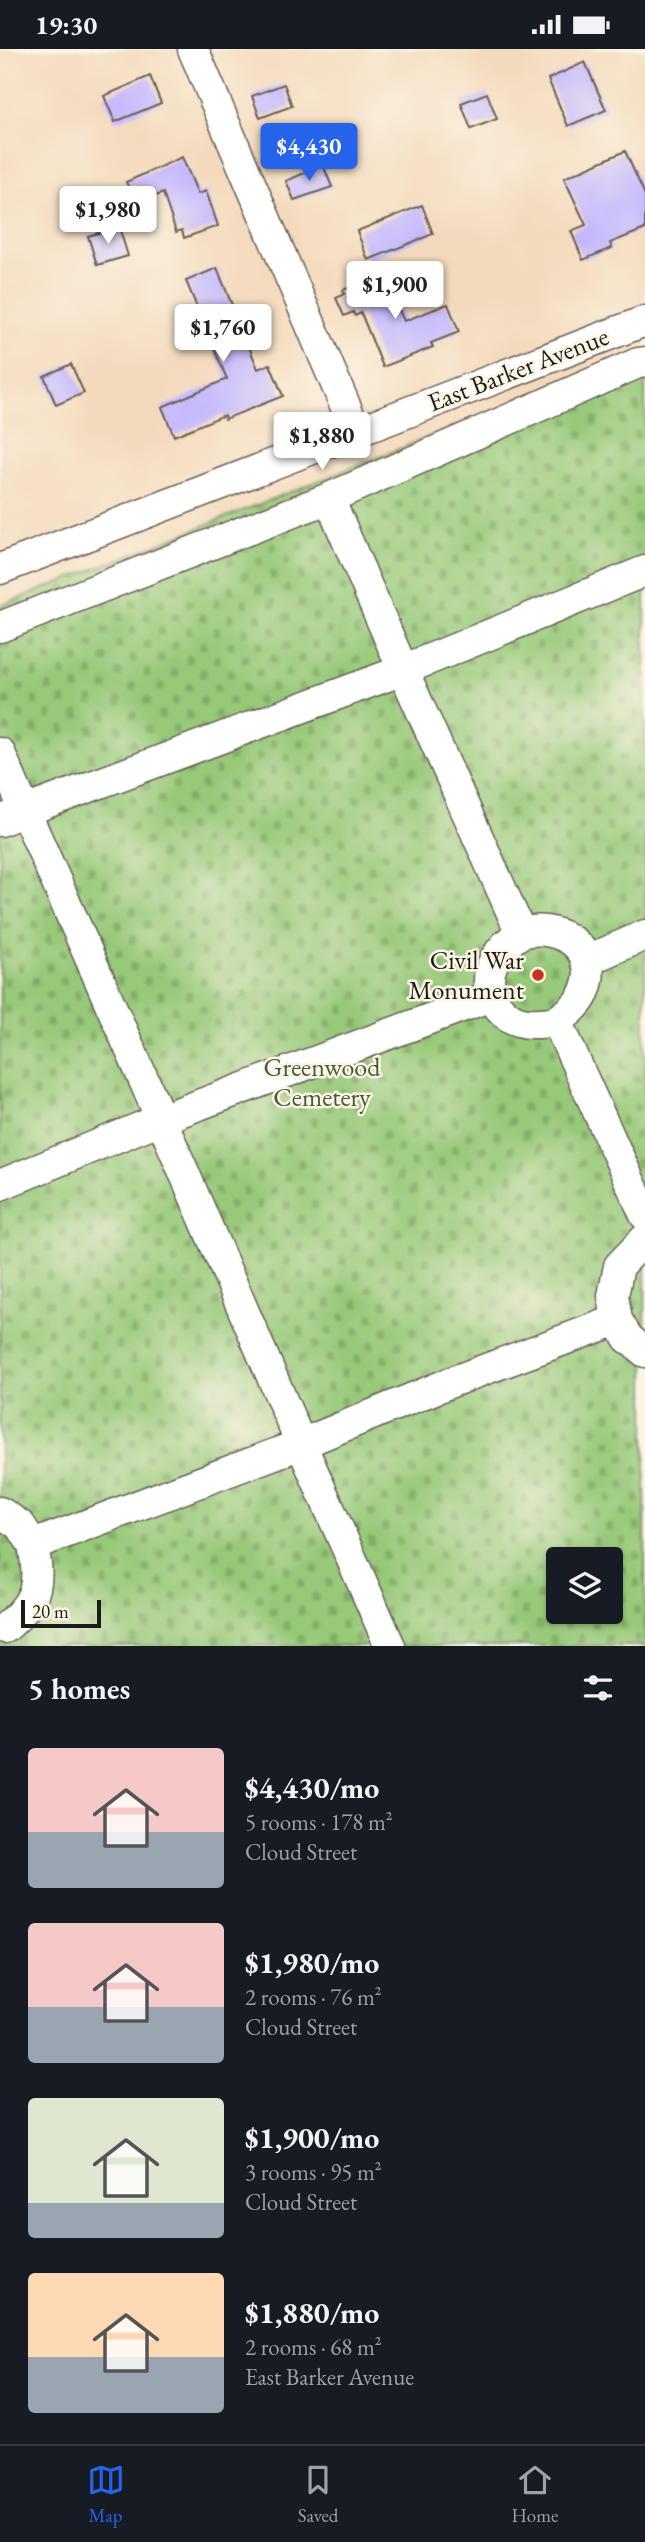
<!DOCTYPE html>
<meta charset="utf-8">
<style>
body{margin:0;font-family:"EB Garamond",serif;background:#20242c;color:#f1f3f6;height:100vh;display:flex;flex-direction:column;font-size:26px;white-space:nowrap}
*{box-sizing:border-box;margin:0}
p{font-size:23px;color:#9ea1a6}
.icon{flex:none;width:38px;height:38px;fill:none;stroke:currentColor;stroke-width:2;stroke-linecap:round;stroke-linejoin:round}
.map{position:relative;height:1597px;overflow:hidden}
.panel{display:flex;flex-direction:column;background:#171b24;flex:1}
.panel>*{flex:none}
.controls{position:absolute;left:546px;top:1498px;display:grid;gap:14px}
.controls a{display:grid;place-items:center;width:77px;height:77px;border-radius:7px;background:#171b24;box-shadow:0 2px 5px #0004;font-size:35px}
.scale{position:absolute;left:21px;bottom:18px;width:80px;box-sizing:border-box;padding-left:7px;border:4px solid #1c1c1c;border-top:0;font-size:19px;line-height:24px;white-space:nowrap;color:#1c1c1c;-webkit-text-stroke:5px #fcf5e5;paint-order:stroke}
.price{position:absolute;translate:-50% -60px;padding:0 16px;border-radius:7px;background:#fff;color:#222;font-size:23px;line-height:46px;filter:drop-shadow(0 2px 4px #0008)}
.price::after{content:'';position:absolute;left:50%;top:42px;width:21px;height:16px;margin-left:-10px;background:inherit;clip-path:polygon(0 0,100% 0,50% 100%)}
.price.current{background:#2563eb;color:#fff}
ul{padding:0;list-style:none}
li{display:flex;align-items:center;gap:21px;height:175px;padding:0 28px}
li span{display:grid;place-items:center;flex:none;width:196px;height:140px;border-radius:7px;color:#555}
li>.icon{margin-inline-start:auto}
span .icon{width:84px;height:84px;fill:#fffc;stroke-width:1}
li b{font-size:30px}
h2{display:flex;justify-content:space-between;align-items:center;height:84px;padding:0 28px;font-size:30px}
.status{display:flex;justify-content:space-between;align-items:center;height:49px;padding:0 35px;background:#171b24;direction:ltr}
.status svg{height:19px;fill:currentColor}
.menu{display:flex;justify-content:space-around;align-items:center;height:98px;border-top:2px solid #363941;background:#171b24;font-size:19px;color:#9ea1a6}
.menu a{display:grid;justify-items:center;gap:4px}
.menu .current{color:#2563eb}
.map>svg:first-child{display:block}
</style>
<div class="status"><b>19:30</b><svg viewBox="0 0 49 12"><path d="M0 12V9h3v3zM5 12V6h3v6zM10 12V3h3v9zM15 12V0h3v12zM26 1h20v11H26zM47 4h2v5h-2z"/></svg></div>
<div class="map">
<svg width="645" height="1597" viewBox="0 0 645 1597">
<defs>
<pattern id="cemetery-stones" width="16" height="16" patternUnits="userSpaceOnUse" patternTransform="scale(1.75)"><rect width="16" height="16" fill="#97c979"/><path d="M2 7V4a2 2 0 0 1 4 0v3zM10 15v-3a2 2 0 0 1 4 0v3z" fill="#82ac68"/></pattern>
</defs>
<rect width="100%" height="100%" fill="#fcf5e5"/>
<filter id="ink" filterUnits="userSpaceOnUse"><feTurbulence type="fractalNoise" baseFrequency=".0143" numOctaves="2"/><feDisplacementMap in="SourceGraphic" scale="14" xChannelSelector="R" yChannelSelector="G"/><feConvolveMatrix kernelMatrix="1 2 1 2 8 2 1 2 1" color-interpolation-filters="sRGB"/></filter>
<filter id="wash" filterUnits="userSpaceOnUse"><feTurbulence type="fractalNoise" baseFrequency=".00686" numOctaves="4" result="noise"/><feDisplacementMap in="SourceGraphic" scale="28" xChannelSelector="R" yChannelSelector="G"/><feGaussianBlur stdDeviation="1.57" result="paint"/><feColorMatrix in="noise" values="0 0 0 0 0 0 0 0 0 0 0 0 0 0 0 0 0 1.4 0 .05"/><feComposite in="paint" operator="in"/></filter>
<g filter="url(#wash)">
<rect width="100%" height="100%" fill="#f4dabd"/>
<!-- cemetery -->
<path fill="url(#cemetery-stones)" stroke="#5a724a" stroke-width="2" fill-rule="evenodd" d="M645,303V1597H0V557ZM558,1510H611V1563H558Z"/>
<g id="blocks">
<!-- building -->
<path fill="#c4b8fd" d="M585,13L606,61L568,77L548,30Z
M150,27L161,54L115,73L104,47Z
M284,35L292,57L260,69L252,47Z
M487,44L497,70L471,80L461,54Z
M625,102L645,146V180L610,194L612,199L583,211L571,182L586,176L564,129Z
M182,108L198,145L206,142L218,177L184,189L182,181L176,183L163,144L136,155L126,133Z
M323,116L332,138L294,151L286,132Z
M422,156L433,185L368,211L357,182Z
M119,178L128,207L97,216L88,187Z
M217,219L258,320L270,315L283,347L225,370L224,366L174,387L162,358L227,330L186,232Z
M382,224L404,272L448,255L459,283L431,294L433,298L383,318L361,264L355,267L353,263L344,267L336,249L344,245L343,241Z
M71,315L84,344L56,356L44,327Z"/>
</g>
</g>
<g filter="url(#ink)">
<use href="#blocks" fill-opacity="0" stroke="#685e54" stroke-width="2"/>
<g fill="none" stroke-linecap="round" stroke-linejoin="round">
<!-- minor casing -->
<g stroke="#685e54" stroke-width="33">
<path id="minor" d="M193,0L356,382
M329,449L638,314L645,313
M0,520L645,272
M0,578L329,449L403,621L25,762L0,704
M0,772L25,762L161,1070L0,1136
M521,884C560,873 603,901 584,944C579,956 568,964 557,972
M586,912L645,886
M491,947C483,920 499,898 521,884L403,621L645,522
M645,1190L619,1217L613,1247L617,1271L628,1289L645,1303
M0,1463L21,1477L33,1496L301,1395L161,1070L491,947C508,976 527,977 557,972L645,1166
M5,1579C37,1552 41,1536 33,1496
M390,1597L301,1395L454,1332L617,1271"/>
</g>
<!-- minor -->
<use href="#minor" stroke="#fff" stroke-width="30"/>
</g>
</g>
<!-- markers -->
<circle fill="#c8321e" stroke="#fcf5e5" stroke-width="2.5" cx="538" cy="926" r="7"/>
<g text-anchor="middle" stroke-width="5" stroke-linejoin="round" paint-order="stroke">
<!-- street labels -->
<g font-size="26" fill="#1c1c1c" stroke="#fcf5e5">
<text transform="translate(518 320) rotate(-21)" y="9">East Barker Avenue</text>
</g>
<!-- poi labels -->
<g font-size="26" fill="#1c1c1c" stroke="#fcf5e5" text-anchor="end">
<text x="524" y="920">Civil War<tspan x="524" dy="30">Monument</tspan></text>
</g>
<!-- park labels -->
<g font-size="26" fill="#47593d" stroke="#fcf5e5">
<text x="322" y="1027">Greenwood<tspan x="322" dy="30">Cemetery</tspan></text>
</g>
</g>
</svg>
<div class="controls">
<a><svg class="icon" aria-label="layers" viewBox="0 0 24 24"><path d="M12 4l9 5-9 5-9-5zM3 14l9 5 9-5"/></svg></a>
</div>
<div class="scale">20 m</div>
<b class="price current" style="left:309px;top:134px">$4,430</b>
<b class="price" style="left:108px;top:197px">$1,980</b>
<b class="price" style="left:395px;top:272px">$1,900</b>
<b class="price" style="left:223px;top:315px">$1,760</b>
<b class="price" style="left:322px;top:423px">$1,880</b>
</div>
<section class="panel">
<h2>5 homes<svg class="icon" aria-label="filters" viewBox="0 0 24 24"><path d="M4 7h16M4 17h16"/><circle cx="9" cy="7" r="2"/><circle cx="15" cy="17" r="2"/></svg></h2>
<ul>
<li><span style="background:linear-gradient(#f6c9c9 60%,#9aa5b1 0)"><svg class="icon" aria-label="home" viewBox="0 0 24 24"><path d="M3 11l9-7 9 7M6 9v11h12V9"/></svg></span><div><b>$4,430/mo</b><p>5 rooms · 178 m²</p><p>Cloud Street</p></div></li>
<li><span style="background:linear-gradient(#f6c9c9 60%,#9aa5b1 0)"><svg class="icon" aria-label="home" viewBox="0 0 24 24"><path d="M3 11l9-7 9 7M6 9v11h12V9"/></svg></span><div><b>$1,980/mo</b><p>2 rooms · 76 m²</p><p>Cloud Street</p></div></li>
<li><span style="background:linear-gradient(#dfe7d0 75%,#9aa5b1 0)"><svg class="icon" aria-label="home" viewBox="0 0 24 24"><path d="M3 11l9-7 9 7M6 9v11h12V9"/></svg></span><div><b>$1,900/mo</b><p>3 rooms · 95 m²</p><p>Cloud Street</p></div></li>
<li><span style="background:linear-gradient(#ffd9b3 60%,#9aa5b1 0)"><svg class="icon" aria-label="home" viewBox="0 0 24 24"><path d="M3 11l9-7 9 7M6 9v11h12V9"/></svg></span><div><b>$1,880/mo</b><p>2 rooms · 68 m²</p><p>East Barker Avenue</p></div></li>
</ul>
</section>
<nav class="menu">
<a class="current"><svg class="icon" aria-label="map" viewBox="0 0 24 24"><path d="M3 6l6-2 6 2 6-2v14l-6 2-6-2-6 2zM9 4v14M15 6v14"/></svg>Map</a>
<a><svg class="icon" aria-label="saved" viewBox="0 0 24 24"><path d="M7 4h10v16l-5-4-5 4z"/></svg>Saved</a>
<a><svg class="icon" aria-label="home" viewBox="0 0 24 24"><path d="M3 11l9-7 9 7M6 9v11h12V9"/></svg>Home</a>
</nav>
